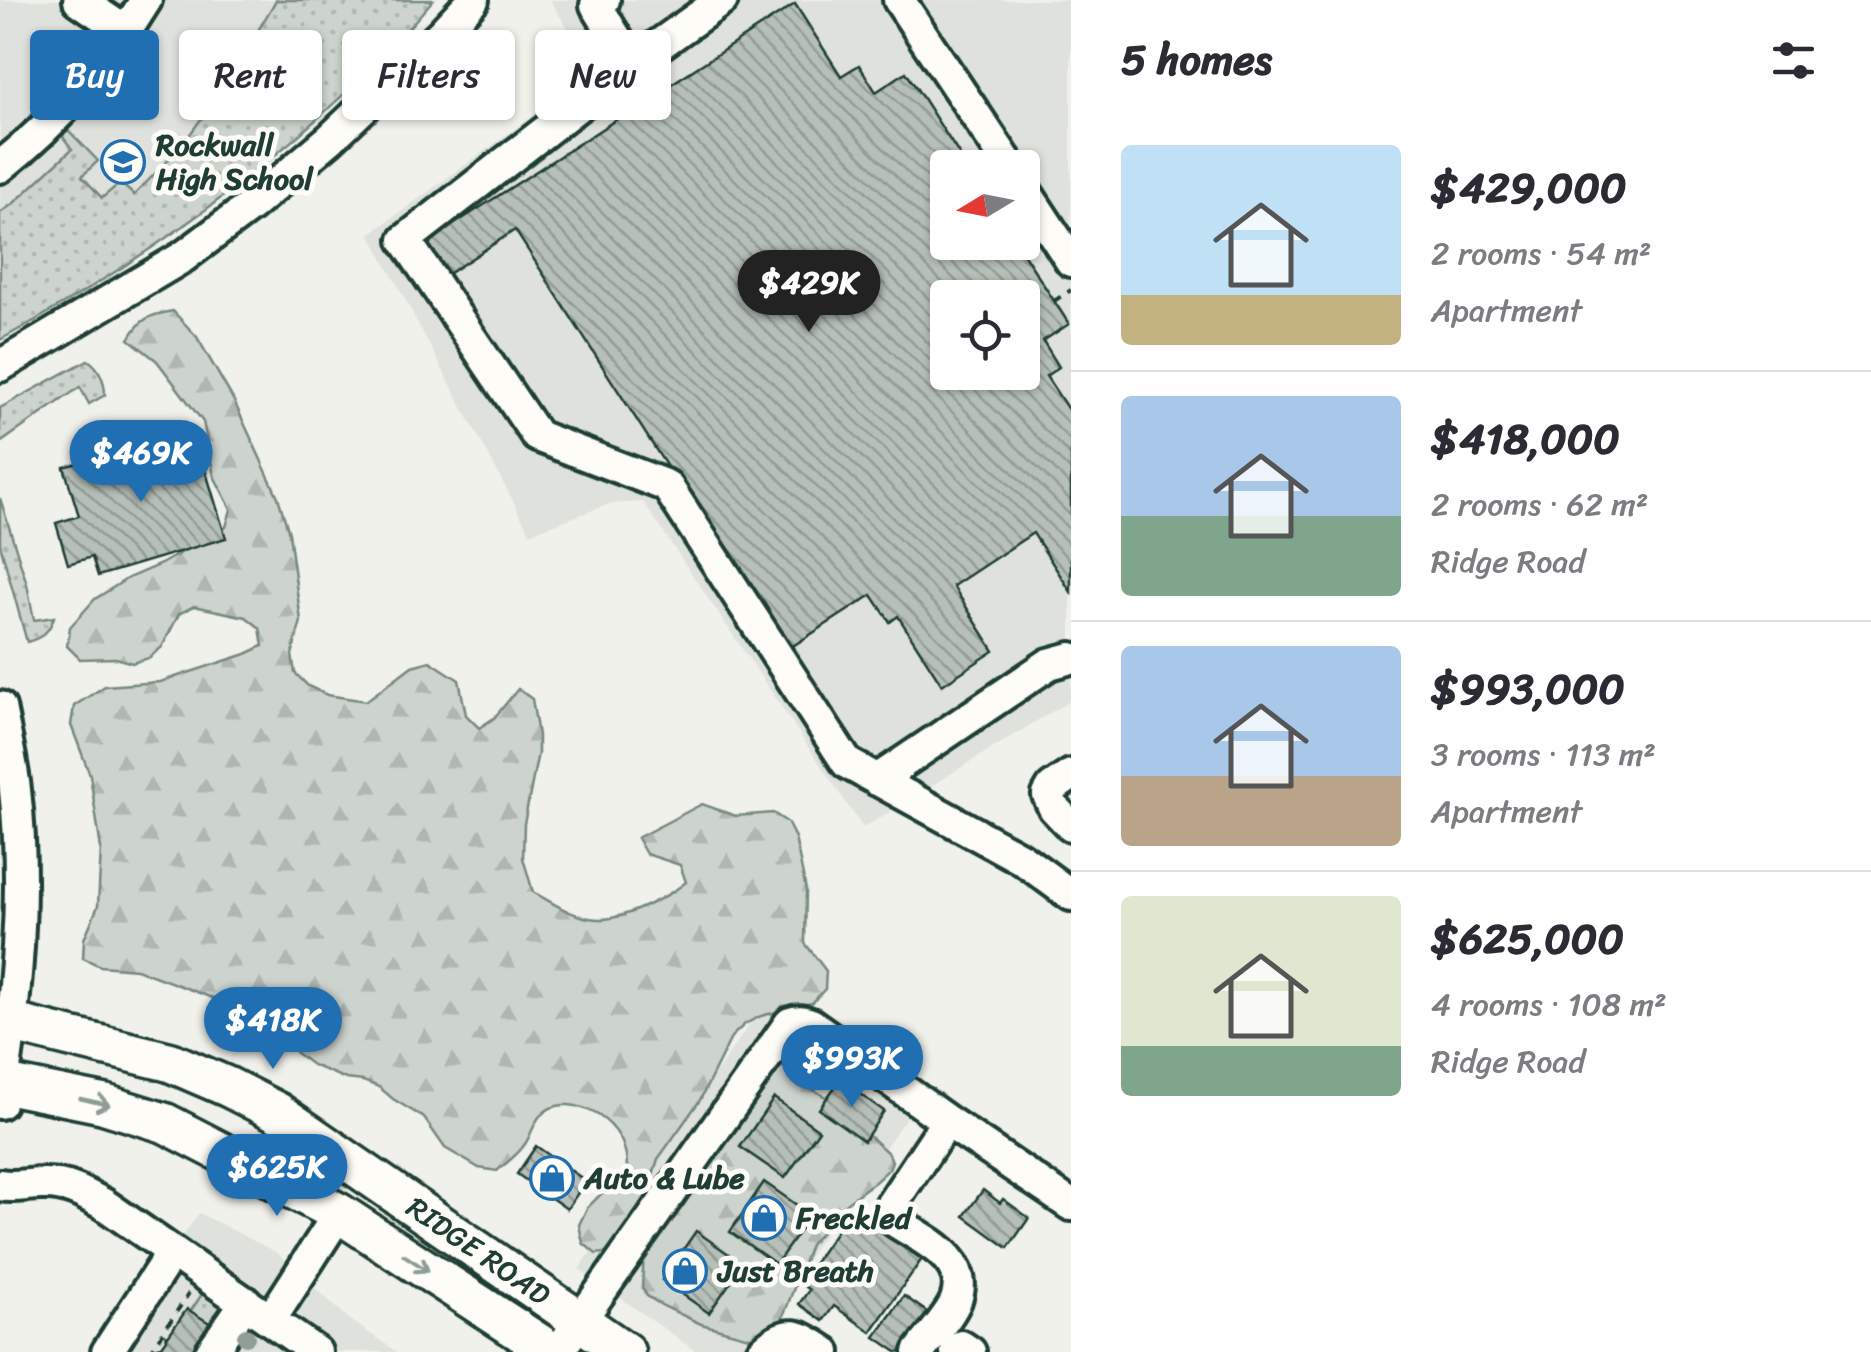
<!DOCTYPE html>
<meta charset="utf-8">
<style>
body{margin:0;font-family:Sriracha,sans-serif;background:#f7f7f7;color:#2b2b33;height:100vh;display:flex;flex-direction:column;font-size:38px;white-space:nowrap}
*{box-sizing:border-box;margin:0}
p{font-size:32px;color:#7c7c81}
.icon{flex:none;width:55px;height:55px;fill:none;stroke:currentColor;stroke-width:2;stroke-linecap:round;stroke-linejoin:round}
.map{position:relative;flex:1;overflow:hidden}
.panel{display:flex;flex-direction:column;background:#fff;width:800px}
.panel>*{flex:none}
.banner{position:absolute;left:30px;top:30px;width:890px;height:90px;display:flex;gap:20px}
.needle{width:65px;rotate:260deg}
.tools{position:absolute;left:930px;top:150px;display:grid;gap:20px}
.tools a{display:grid;place-items:center;width:110px;height:110px;border-radius:10px;background:#fff;box-shadow:0 2px 8px #0004;font-size:50px}
.price{position:absolute;translate:-50% -85px;padding:0 22px;border-radius:35px;background:#1f6fb2;color:#fff;font-size:32px;line-height:65px;filter:drop-shadow(0 2px 5px #0008)}
.price::after{content:'';position:absolute;left:50%;top:60px;width:30px;height:22px;margin-left:-15px;background:inherit;clip-path:polygon(0 0,100% 0,50% 100%)}
.price.current{background:#222;color:#fff}
ul{padding:0;list-style:none}
li{display:flex;align-items:center;gap:30px;height:250px;padding:0 50px}
li+li{border-top:2px solid #e1e1e2}
li span{display:grid;place-items:center;flex:none;width:280px;height:200px;border-radius:10px;color:#555}
li>.icon{margin-inline-start:auto}
span .icon{width:120px;height:120px;fill:#fffc;stroke-width:1}
li b{font-size:42px}
h2{display:flex;justify-content:space-between;align-items:center;height:120px;padding:0 50px;font-size:42px}
.chip{padding:0 35px;border-radius:10px;background:#fff;box-shadow:0 2px 8px #0004;font-size:35px;line-height:90px}
.chip.current{background:#1f6fb2;color:#fff}
main{display:flex;flex:1;min-height:0}
.map>svg:first-child{display:block}
</style>
<main>
<div class="map">
<svg width="1071" height="1352" viewBox="0 0 1071 1352">
<defs>
<pattern id="grass-dots" width="8" height="8" patternUnits="userSpaceOnUse" patternTransform="scale(2.5)"><rect width="8" height="8" fill="#cdd3cd"/><path d="M2 2h.1M6 6h.1" fill="none" stroke="#b0b6b1" stroke-width="1.8" stroke-linecap="round"/></pattern>
<pattern id="forest-firs" width="22" height="20" patternUnits="userSpaceOnUse" patternTransform="scale(2.5)"><rect width="22" height="20" fill="#cdd3cd"/><path d="M5 1l3.5 6h-7zM16 11l3.5 6h-7z" fill="#b0b6b1"/></pattern>
<pattern id="building-back-hatch" width="6" height="6" patternUnits="userSpaceOnUse" patternTransform="scale(2.5)"><rect width="6" height="6" fill="#b6bfb8"/><path d="M-1 5l2 2M0 0l6 6M5-1l2 2" fill="none" stroke="#939c96"/></pattern>
</defs>
<rect width="100%" height="100%" fill="#f0f1eb"/>
<filter id="ink" filterUnits="userSpaceOnUse"><feTurbulence type="fractalNoise" baseFrequency=".01" numOctaves="2"/><feDisplacementMap in="SourceGraphic" scale="20" xChannelSelector="R" yChannelSelector="G"/><feConvolveMatrix kernelMatrix="1 2 1 2 8 2 1 2 1" color-interpolation-filters="sRGB"/></filter>
<g filter="url(#ink)">
<!-- built -->
<path fill="#dfe2dc" fill-rule="evenodd" d="M0,0H420L0,328Z
M550,0H1071V700L863,828L643,502L610,504L530,533L370,234L595,71ZM948,168H1022V242H948ZM948,298H1022V372H948Z
M777,985L926,1089L742,1352H697L579,1269Z
M199,1213L276,1252L350,1320L397,1352H100Z"/>
<!-- grass -->
<path fill="url(#grass-dots)" stroke="#768880" stroke-width="2.5" d="M276,0H433C315,139 160,253 0,340V213L14,203L72,149L63,137L65,131H69L98,161L82,176L102,198L120,183L134,195L180,148L228,82Z
M88,360C99,367 105,381 105,395L89,404L80,387L0,443V408Z
M0,498L27,584L34,620L54,617C49,632 42,638 27,642L0,544Z
M204,1291C223,1305 229,1306 219,1329L190,1312Z"/>
<!-- forest -->
<path fill="url(#forest-firs)" stroke="#768880" stroke-width="2.5" d="M173,311L197,337L233,399L278,497L289,533L301,621L292,655L295,673L308,686L327,695L366,701L412,666L430,661L459,680L466,715L479,728L494,718L518,689L532,699L538,735V753L524,824L523,858L533,892C553,903 575,919 599,919C623,920 668,897 686,882L680,865L646,854L637,838L702,804L736,816L773,813L787,822L795,838L806,890L805,943L826,971L825,989L812,1003L761,1016L745,1024L732,1036L700,1100L658,1159L642,1209L614,1252L596,1254L583,1243L579,1225L587,1208L627,1168C627,1145 618,1128 598,1115C581,1105 556,1098 540,1116C534,1123 531,1135 525,1144C518,1155 506,1163 497,1171L479,1168L445,1148L424,1118L393,1099L379,1087L363,1081L346,1079L312,1065L296,1053L286,1038L269,1030L239,1008L136,969L100,966L83,958L84,939L98,906L101,849L90,775L71,725L74,706L105,686L160,682L246,654L263,646L260,628L246,617L194,606L179,614L162,647L149,658L132,663L116,658L80,659L67,646L70,627L95,599L128,578L161,564L226,527L231,509L214,476L203,422L157,361L129,339C141,318 149,315 173,311Z
M771,1062L797,1072L807,1086L855,1114L869,1136L889,1154L892,1161L889,1169L876,1181L846,1203L810,1245L782,1320L770,1333L753,1338L701,1324L663,1306L647,1296L642,1288L644,1252L687,1190L714,1162V1134L733,1132L739,1125Z"/>
<!-- building -->
<path fill="url(#building-back-hatch)" stroke="#1f3d34" stroke-width="2.5" fill-rule="evenodd" d="M795,4L841,76L859,65L876,92L906,72L968,168H948V242H1016L1069,324L1043,341L1059,367L1046,376L1071,414V592L1033,533L953,586L994,651L942,685L898,616L890,622L872,595L785,651L515,230L440,279L419,247ZM948,298H1022V372H948Z
M193,429L226,538L98,576L92,557L68,564L56,523L79,516L64,467Z
M840,1080L884,1111L864,1141L819,1109Z
M774,1098L819,1130L785,1178L740,1147Z
M536,1146L586,1181L567,1209L517,1174Z
M764,1182L811,1215L776,1264L730,1232Z
M983,1190L1000,1203L1003,1199L1029,1218L1008,1248L964,1216Z
M845,1218L863,1230L871,1218L924,1256L871,1332L834,1306L823,1321L799,1304L809,1290L800,1283Z
M696,1231L743,1264L709,1313L662,1280Z
M904,1296L930,1314L903,1352H897L875,1337Z
M187,1309L211,1324L205,1331L214,1337L200,1352H156L160,1348L158,1347L162,1346L167,1339L166,1335L168,1336Z"/>
<g fill="none" stroke-linecap="round" stroke-linejoin="round">
<!-- minor casing -->
<g stroke="#1f3d34" stroke-width="38">
<path id="minor" d="M79,0L126,32
M604,0L596,5L632,64
M722,0L632,64L405,240L537,436L667,486L847,763L1022,859L1071,895
M899,0L1011,168
M0,167C59,120 107,64 146,0
M1022,186L1071,261
M0,366L183,257L251,206L330,139L441,34L473,0
M0,707C5,734 12,762 15,790C27,894 16,1000 0,1103
M1071,775L1052,788L1048,795L1054,808L1071,826
M877,780L1049,664L1071,658
M0,1185C15,1188 27,1184 42,1184C67,1183 84,1193 105,1205L316,1352
M271,1319L339,1213
M107,1352L172,1252
M211,1352L246,1302
M558,1352L790,1023C798,1020 803,1021 811,1024L947,1121L1071,1205
M762,1352C787,1327 799,1335 825,1352
M919,1352C929,1338 950,1316 956,1300C971,1259 923,1240 895,1221L890,1211L891,1205L947,1121
M956,1352L961,1346L970,1352"/>
</g>
<!-- major casing -->
<g stroke="#1f3d34" stroke-width="45">
<g id="major">
<path id="s1" d="M0,1020L170,1062L228,1087L277,1112L625,1352"/>
<path d="M0,1083L104,1104L165,1123L339,1213L552,1352"/>
</g>
</g>
<!-- path -->
<path stroke="#1f3d34" stroke-width="4" stroke-dasharray="8 8" stroke-linecap="butt" d="M1054,301L1071,290
M150,1352L189,1293"/>
<!-- minor -->
<use href="#minor" stroke="#fdfcf7" stroke-width="30"/>
<!-- major -->
<use href="#major" stroke="#fdfcf7" stroke-width="38"/>
</g>
<!-- trees -->
<circle fill="#909e97" cx="246" cy="1337" r="9"/>
<!-- one-way arrows -->
<defs><path id="oneway-shaft" d="M-6 0H5M1.5-3L5.5 0L1.5 3" fill="none" stroke-width="1.6" stroke-linecap="round" stroke-linejoin="round" transform="scale(2.5)"/></defs>
<g stroke="#8e9c96">
<use href="#oneway-shaft" transform="translate(95 1102) rotate(13)"/>
<use href="#oneway-shaft" transform="translate(416 1263) rotate(33)"/>
</g>
</g>
<!-- icons -->
<defs>
<g id="school-ring" transform="scale(2.25)"><circle r="9.5" fill="#fdfcf7" stroke="#1f6fb2" stroke-width="1.5"/><path d="M0-5L7-2L0 1L-7-2ZM-4 1L0 2.5L4 1V4Q0 6-4 4Z" fill="#1f6fb2"/></g>
<g id="shop-ring" transform="scale(2.25)"><circle r="9.5" fill="#fdfcf7" stroke="#1f6fb2" stroke-width="1.5"/><path d="M-5-2.5h2.3a2.7 3.5 0 0 1 5.4 0H5L5.5 6h-11ZM-1.5-2.5h3a1.5 2.3 0 0 0-3 0Z" fill="#1f6fb2"/></g>
</defs>
<g fill-rule="evenodd">
<use href="#school-ring" x="123" y="162"/>
<use href="#shop-ring" x="552" y="1178"/>
<use href="#shop-ring" x="764" y="1218"/>
<use href="#shop-ring" x="685" y="1271"/>
</g>
<g text-anchor="middle" stroke-width="10" stroke-linejoin="round" paint-order="stroke">
<!-- poi labels -->
<g font-size="30" font-weight="bold" fill="#1f3d34" stroke="#fdfcf7" text-anchor="start">
<text x="156" y="155">Rockwall<tspan x="156" dy="34">High School</tspan></text>
<text x="584" y="1188">Auto &amp; Lube</text>
<text x="796" y="1228">Freckled</text>
<text x="718" y="1281">Just Breath</text>
</g>
<!-- street labels -->
<g font-size="30" fill="#1f3d34" stroke="#fdfcf7">
<text dy="10" stroke="none"><textPath href="#s1" startOffset="538">RIDGE ROAD</textPath></text>
</g>
</g>
</svg>
<div class="tools">
<a><svg class="needle" viewBox="-14 -14 28 28"><path d="M0-13l5 13h-10z" fill="#e53935"/><path d="M0 13l5-13h-10z" fill="#7c7c81"/></svg></a>
<a><svg class="icon" aria-label="locate" viewBox="0 0 24 24"><circle cx="12" cy="12" r="6"/><path d="M12 2v4M12 18v4M2 12h4M18 12h4"/></svg></a>
</div>
<b class="price current" style="left:809px;top:335px">$429K</b>
<b class="price" style="left:141px;top:505px">$469K</b>
<b class="price" style="left:273px;top:1072px">$418K</b>
<b class="price" style="left:852px;top:1110px">$993K</b>
<b class="price" style="left:277px;top:1219px">$625K</b>
<div class="banner">
<a class="chip current">Buy</a>
<a class="chip">Rent</a>
<a class="chip">Filters</a>
<a class="chip">New</a>
</div>
</div>
<section class="panel">
<h2>5 homes<svg class="icon" aria-label="filters" viewBox="0 0 24 24"><path d="M4 7h16M4 17h16"/><circle cx="9" cy="7" r="2"/><circle cx="15" cy="17" r="2"/></svg></h2>
<ul>
<li><span style="background:linear-gradient(#bfe0f5 75%,#c2b280 0)"><svg class="icon" aria-label="home" viewBox="0 0 24 24"><path d="M3 11l9-7 9 7M6 9v11h12V9"/></svg></span><div><b>$429,000</b><p>2 rooms · 54 m²</p><p>Apartment</p></div></li>
<li><span style="background:linear-gradient(#a9c7e8 60%,#7fa58c 0)"><svg class="icon" aria-label="home" viewBox="0 0 24 24"><path d="M3 11l9-7 9 7M6 9v11h12V9"/></svg></span><div><b>$418,000</b><p>2 rooms · 62 m²</p><p>Ridge Road</p></div></li>
<li><span style="background:linear-gradient(#a9c7e8 65%,#b9a48a 0)"><svg class="icon" aria-label="home" viewBox="0 0 24 24"><path d="M3 11l9-7 9 7M6 9v11h12V9"/></svg></span><div><b>$993,000</b><p>3 rooms · 113 m²</p><p>Apartment</p></div></li>
<li><span style="background:linear-gradient(#dfe7d0 75%,#7fa58c 0)"><svg class="icon" aria-label="home" viewBox="0 0 24 24"><path d="M3 11l9-7 9 7M6 9v11h12V9"/></svg></span><div><b>$625,000</b><p>4 rooms · 108 m²</p><p>Ridge Road</p></div></li>
</ul>
</section>
</main>
